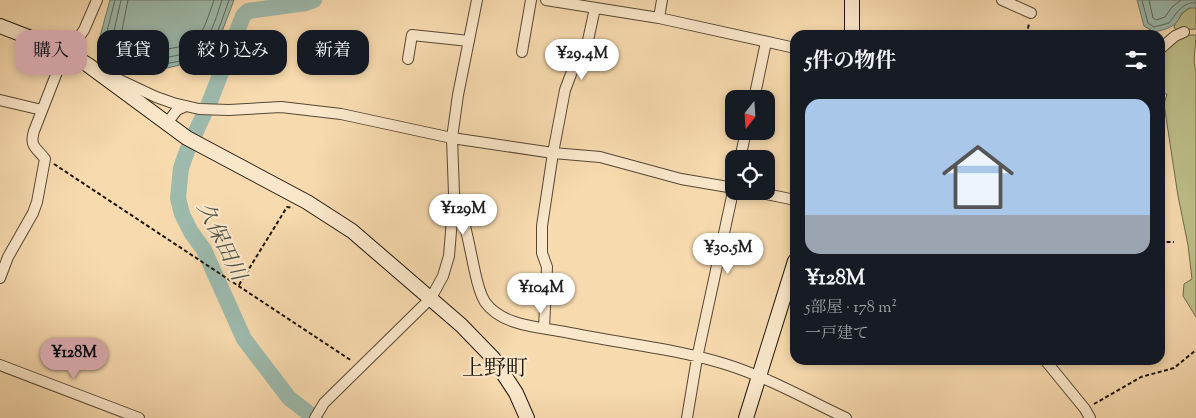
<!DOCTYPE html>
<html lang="ja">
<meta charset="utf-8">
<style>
body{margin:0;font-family:"Sorts Mill Goudy","Noto Serif JP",serif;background:#242831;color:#f1f3f6;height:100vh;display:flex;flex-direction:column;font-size:19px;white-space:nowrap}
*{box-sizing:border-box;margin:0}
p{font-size:16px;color:#9ea1a6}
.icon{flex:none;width:28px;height:28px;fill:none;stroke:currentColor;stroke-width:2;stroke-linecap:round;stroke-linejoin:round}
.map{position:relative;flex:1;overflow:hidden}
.side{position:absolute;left:790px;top:30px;width:375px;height:335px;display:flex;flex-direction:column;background:#171b24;border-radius:15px;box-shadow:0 2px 8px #0003}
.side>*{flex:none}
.top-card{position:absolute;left:15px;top:30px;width:475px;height:45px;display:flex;gap:10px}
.needle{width:32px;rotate:197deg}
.tools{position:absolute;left:725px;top:90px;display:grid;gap:10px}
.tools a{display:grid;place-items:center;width:50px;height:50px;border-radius:10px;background:#171b24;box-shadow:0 2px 8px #0003;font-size:25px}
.price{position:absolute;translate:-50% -42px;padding:0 11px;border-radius:18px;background:#fff;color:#222;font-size:16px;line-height:32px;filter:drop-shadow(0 1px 2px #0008)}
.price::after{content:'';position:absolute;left:50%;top:30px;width:15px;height:11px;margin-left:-8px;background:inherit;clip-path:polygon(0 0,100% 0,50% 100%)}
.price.selected{background:#c59692;color:#111}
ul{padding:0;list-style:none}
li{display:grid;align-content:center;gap:10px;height:265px;padding:0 15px}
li+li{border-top:1px solid #363941}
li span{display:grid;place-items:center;height:155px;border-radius:15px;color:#555}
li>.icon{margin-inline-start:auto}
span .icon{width:90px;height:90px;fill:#fffc;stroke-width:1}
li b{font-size:21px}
h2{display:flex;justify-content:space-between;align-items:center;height:60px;padding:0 15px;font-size:21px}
.tag{padding:0 18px;border-radius:15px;background:#171b24;box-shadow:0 2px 8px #0003;font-size:18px;line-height:45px}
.tag.selected{background:#c59692;color:#111}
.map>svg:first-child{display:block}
</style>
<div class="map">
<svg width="1196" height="418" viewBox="0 0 1196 418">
<rect width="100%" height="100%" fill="#f7daae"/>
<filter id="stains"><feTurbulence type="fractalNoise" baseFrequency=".004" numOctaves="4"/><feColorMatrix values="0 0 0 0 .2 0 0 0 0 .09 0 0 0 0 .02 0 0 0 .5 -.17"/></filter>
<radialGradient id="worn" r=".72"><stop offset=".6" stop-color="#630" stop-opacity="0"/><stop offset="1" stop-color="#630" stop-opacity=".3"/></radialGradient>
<!-- green -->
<path fill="#bdbf8a" stroke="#6e6b4c" d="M1192,7L1196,8V29L1176,30L1174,27C1177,19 1184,10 1192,7Z
M1191,35H1196C1196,47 1192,61 1196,71V317L1183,296L1184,284L1192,279L1188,245L1178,196L1164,104L1167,94L1160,93C1160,73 1155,49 1175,38C1179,36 1186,36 1191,35Z"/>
<!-- water -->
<path fill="#9dbaad" stroke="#6a796d" d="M110,0H234L218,42L212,50L197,61L167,68H148L100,46L99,40Z
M1137,0H1196V8H1189L1181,14C1177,27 1167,29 1154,32L1144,26Z"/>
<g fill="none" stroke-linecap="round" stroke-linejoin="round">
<!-- shore -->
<path stroke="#5e685d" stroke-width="1" d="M115,0L104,43C116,50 138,60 151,63C167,66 198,59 209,46C218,36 224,13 229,0
M121,0L112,40C123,46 139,54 151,57C165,60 194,53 203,43C212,34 218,12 222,0
M128,0L121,35L152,49L158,50C200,46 201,38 214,0
M1142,0L1148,23L1154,27L1169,23C1176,14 1183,1 1196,3
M1149,0L1153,18L1156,20L1165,17L1172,7L1181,0"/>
<!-- river -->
<path stroke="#9dbaad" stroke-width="16" d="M314,0L306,3L248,11L243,16L210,101L187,151L181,168L178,198L182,214L191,232L204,250L244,339L289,398L315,418"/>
<!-- street casing -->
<g stroke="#544835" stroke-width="12">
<path id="street" d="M546,0L659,18L795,48
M1002,0L1031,13
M659,18L662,0
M1160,49L1175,36L1184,32
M522,52L531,0
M408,59L412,35L469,41
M109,75L156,97L173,103L199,109L229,110L281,107L341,114L452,138L553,153L600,157L681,179L734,188
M754,99L766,42
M0,100L42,110
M167,123L177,110L186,106
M740,159L746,131
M752,191L795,200
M454,194C464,216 468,239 473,263C476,276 478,291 485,302C502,326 539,327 565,332C618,343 673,348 725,364C767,377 806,399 846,418
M0,278L8,257L33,213L37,202L45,159C37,148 29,147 34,131L61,62L84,30L97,0
M544,328L547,267L542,253V226L553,153L565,90L576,61L587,45L595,8
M1045,360L1085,409L1090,418
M0,365L139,418
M315,418L324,403L431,298L443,276L449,256L454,194L452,138L458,95L477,0
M687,418L697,358L734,187"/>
</g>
<!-- secondary casing -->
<g stroke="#1e170d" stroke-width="16">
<path id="secondary" d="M852,0V35
M0,26L67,52L88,65L187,138L307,202L352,231L461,325L493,358L516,393L527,418
M746,418L795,261"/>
</g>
<!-- path -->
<path stroke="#1e170d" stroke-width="2" stroke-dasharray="4 2.5" stroke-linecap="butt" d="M1027,35L1029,23
M54,164L352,361
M1160,242H1174
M239,285L287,207L293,208
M1094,404L1141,377L1174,368L1196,350"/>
<!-- street -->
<use href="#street" stroke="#fae7ca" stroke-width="10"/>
<!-- secondary -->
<use href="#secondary" stroke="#fae7ca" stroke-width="14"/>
</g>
<g text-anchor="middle" stroke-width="4.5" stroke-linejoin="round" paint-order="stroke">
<!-- water labels -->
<g font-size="21" font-style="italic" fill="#4a5045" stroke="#fae7ca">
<text transform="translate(222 241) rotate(64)" y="7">久保田川</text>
</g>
<!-- quarter labels -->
<g font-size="22" fill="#1e170d" stroke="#fae7ca">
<text x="495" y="375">上野町</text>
</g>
</g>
<rect width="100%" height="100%" filter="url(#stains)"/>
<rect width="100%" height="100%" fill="url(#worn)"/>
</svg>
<div class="tools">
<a><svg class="needle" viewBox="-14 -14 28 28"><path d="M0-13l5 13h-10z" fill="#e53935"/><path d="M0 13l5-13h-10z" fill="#9ea1a6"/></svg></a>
<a><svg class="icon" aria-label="locate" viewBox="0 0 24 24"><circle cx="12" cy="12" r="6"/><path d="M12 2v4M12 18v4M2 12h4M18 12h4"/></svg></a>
</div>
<b class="price" style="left:582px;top:81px">¥29.4M</b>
<b class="price" style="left:463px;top:236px">¥129M</b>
<b class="price" style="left:728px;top:275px">¥30.5M</b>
<b class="price" style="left:541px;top:315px">¥104M</b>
<b class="price selected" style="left:74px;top:380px">¥128M</b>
<div class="top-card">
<a class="tag selected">購入</a>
<a class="tag">賃貸</a>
<a class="tag">絞り込み</a>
<a class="tag">新着</a>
</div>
<section class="side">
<h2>5件の物件<svg class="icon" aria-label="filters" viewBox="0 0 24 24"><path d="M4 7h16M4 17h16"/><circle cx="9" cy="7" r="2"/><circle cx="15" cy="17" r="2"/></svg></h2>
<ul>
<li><span style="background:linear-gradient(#a9c7e8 75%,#9aa5b1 0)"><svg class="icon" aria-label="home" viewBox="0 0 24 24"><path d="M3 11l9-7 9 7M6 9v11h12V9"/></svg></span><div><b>¥128M</b><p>5部屋 · 178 m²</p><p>一戸建て</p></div></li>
</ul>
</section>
</div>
